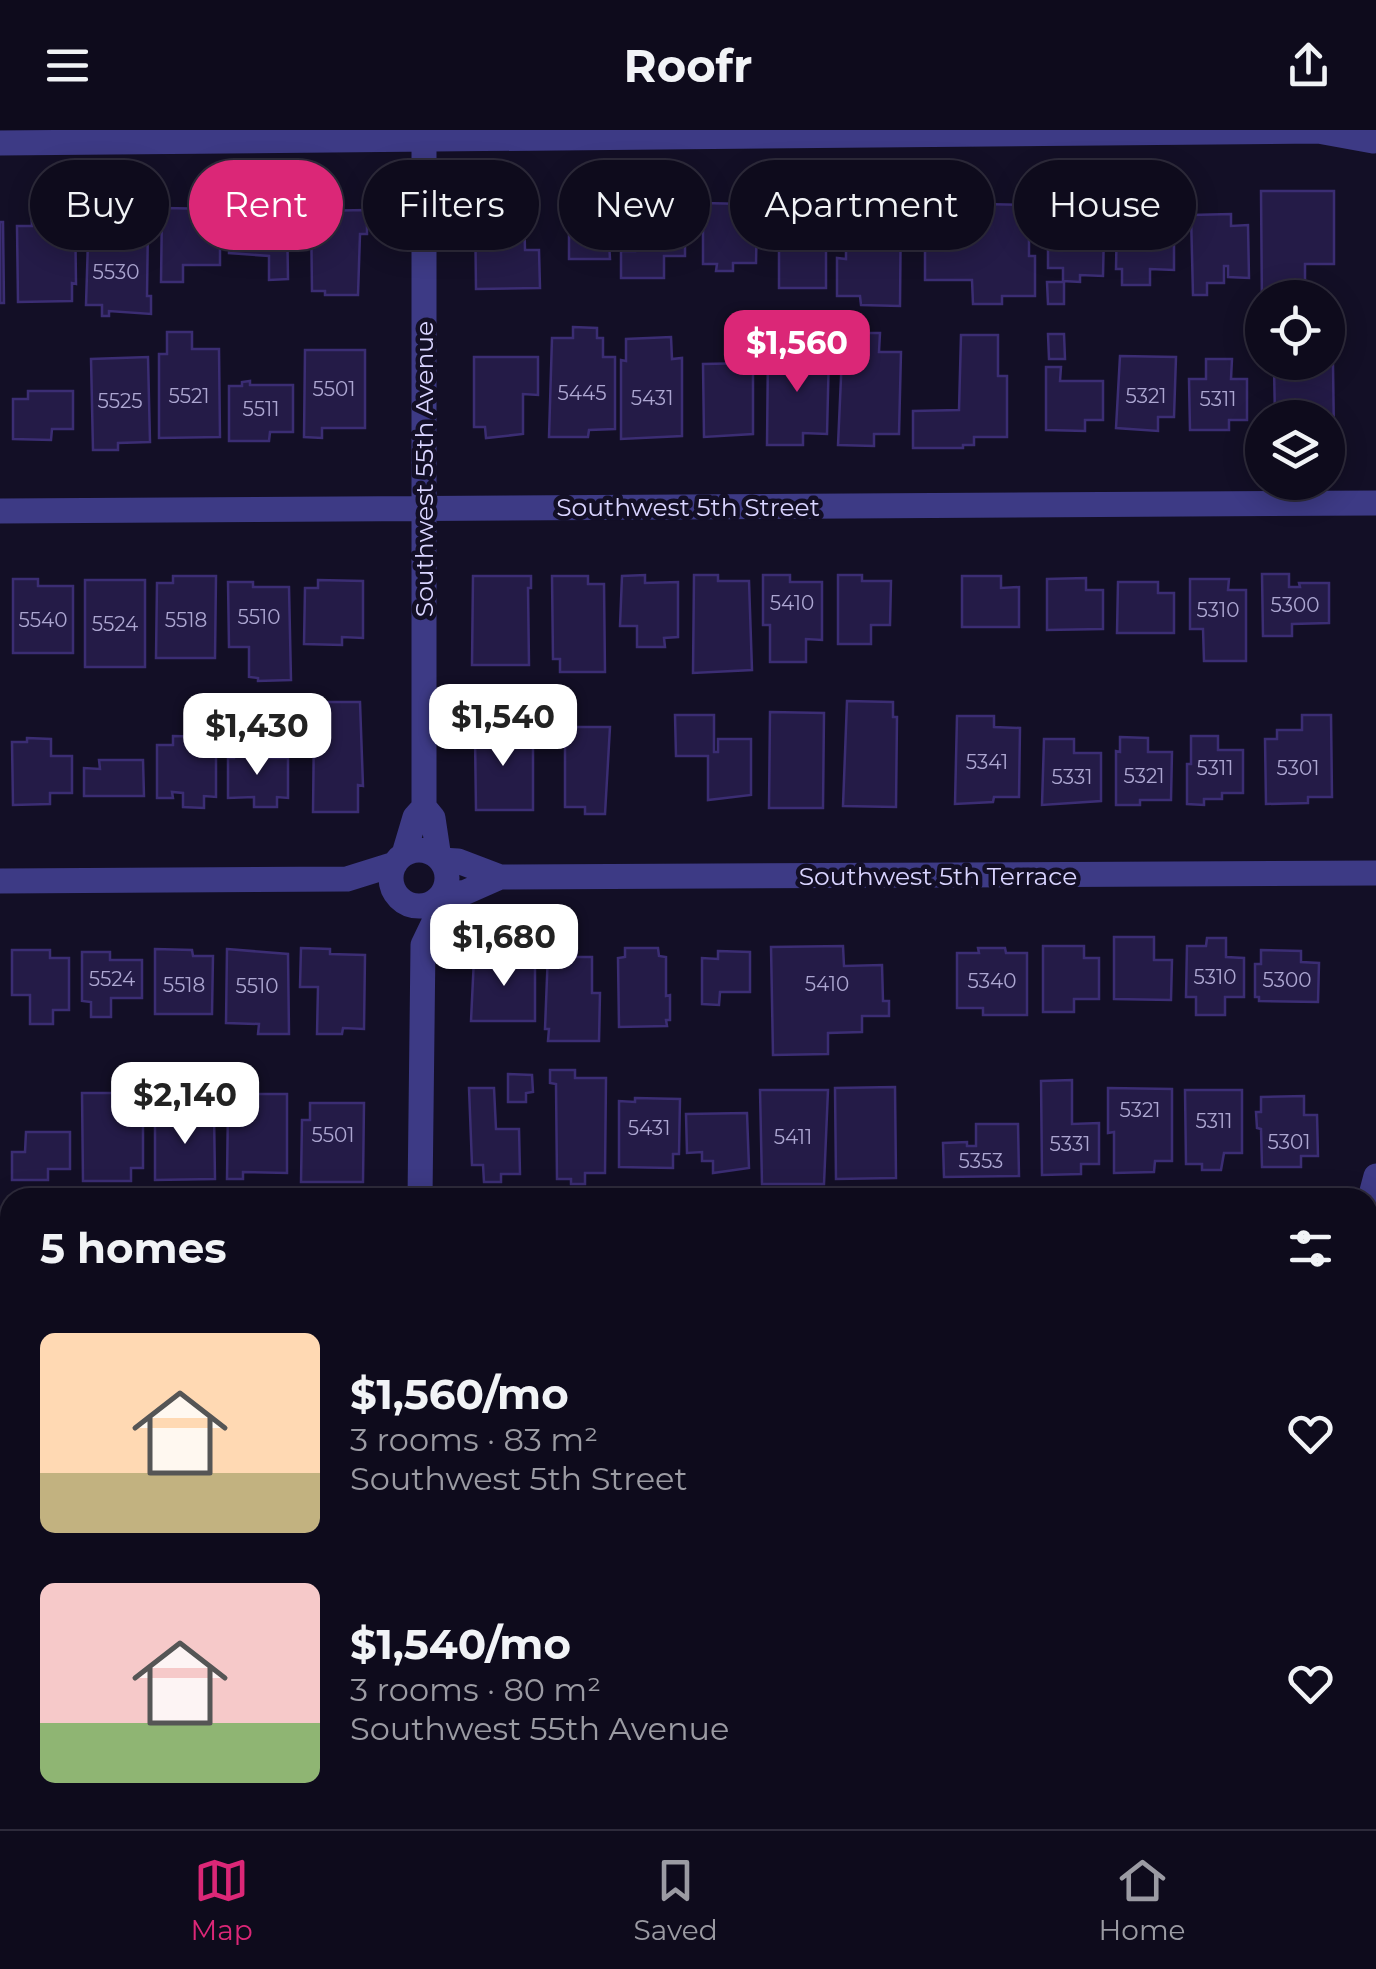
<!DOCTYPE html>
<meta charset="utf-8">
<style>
body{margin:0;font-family:Montserrat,sans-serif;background:#171425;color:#f1f3f6;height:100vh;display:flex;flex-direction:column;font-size:38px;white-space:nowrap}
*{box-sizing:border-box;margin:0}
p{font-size:32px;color:#9b9ba3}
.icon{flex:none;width:55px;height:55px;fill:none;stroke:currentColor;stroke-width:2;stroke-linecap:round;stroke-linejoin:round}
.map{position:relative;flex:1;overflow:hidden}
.details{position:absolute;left:0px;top:1058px;width:1378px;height:642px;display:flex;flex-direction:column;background:#0e0b1c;border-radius:30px 30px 0 0;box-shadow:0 5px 25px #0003,0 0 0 2px #2e2b3b}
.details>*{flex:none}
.top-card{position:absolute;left:30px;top:30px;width:1318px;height:90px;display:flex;gap:20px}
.buttons{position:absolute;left:1245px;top:150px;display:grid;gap:20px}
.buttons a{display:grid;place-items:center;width:100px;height:100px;border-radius:50%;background:#0e0b1c;box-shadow:0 5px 25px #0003,0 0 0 2px #2e2b3b;font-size:50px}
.price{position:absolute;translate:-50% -85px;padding:0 22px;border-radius:20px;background:#fff;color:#222;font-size:32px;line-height:65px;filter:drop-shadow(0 2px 5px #0008)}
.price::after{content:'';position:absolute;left:50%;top:60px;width:30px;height:22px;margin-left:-15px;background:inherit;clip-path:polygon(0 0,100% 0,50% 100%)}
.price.current{background:#db2777;color:#fff}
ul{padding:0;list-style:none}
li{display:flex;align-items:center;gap:30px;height:250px;padding:0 40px}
li span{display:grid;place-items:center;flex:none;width:280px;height:200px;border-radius:15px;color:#555}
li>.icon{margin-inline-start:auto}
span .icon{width:120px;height:120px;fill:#fffc;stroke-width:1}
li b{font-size:42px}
h2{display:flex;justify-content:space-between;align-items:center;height:120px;padding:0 40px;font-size:42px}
.tag{padding:0 35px;border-radius:45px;background:#0e0b1c;box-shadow:0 5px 25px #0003,0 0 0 2px #2e2b3b;font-size:35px;line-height:90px}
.tag.current{background:#db2777;color:#fff}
header{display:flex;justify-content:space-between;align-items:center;height:130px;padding:0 40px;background:#0e0b1c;font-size:45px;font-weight:700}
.dock{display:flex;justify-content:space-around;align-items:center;height:140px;border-top:2px solid #2e2b3b;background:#0e0b1c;font-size:28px;color:#9b9ba3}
.dock a{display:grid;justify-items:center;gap:5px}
.dock .current{color:#db2777}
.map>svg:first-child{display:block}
</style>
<header><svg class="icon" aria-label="menu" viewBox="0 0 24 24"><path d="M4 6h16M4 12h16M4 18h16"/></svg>Roofr<svg class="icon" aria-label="share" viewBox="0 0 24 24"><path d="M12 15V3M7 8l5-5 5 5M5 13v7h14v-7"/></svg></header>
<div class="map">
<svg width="1376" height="1699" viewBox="0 0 1376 1699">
<rect width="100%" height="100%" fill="#130f26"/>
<!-- building -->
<path fill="#241b47" stroke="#3b2d73" stroke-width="2.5" d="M1261,61H1334V134H1305V168H1262V181Z
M846,67H901L900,176L861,175L860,166H837V128L846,129Z
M779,71H826V158H779Z
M703,73L745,74V86H757L756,133H733V141H716L717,134H703Z
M933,73L1029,75V126H1035V166H1002V174H973L972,150H925V75Z
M475,75H504V81H524L525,120H539L540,158L476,159Z
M75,77L76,154L72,153V171L18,172L17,96H32L31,78Z
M89,78H120V91H148L147,166H151V184L109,181V186H102V175H86Z
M162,78L220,79V135H183V152H161Z
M257,79H273V84L287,85L288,149L269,150V126L229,123V87L257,85Z
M569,79H607L610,129H569Z
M367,80V104H360L358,165H325V161H312L311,81Z
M659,83H685V126H664V148H621V121H635L634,88H659Z
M1231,84V96L1248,95L1249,148L1228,147V136H1224V153H1207V165H1193L1191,85Z
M1048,87L1087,88V99L1104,100L1103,146L1080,145V152L1063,151V138H1048Z
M1117,87H1141V96L1174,95V140L1150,139V155H1122V139H1116Z
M0,92H3L4,173H0Z
M1047,152H1064V174H1048Z
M573,197L597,198V208H603V227H615V299L589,300L588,307H549L552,208H573Z
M167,202H192V219H219L220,307L159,308V224H167Z
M843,203H880L879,222H901L899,304H874V316L838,315Z
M1048,204H1064L1065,229H1049Z
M961,205H998V246H1007V307H974V315H963V318H913V281L959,280Z
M671,207L672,229L682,228V306L621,309V230L626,231V209Z
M774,217L829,221L827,304L803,303V315H767L768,220H774Z
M305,220H365V298H322V308L304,307Z
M1120,226L1176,227L1174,287H1158V301L1116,298Z
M148,227L150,312L118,313V320H93L91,229Z
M474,227H538V265L523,264V304L486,308L485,297H474Z
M1206,229H1232L1231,249H1247V290H1229V300H1190L1189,249H1206Z
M753,233V304L704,307L703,234Z
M1333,235L1334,307H1328V288H1275L1274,237Z
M1046,237H1061L1060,251H1103V290H1085V301L1046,300Z
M250,251V255H293V302H270L269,311H229V256H242V252Z
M28,261H73V299H52L51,310L13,309V269H28Z
M1262,444H1289V457H1300L1299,453H1329V493L1292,494V506H1263Z
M645,445V453L678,452V507L664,508L665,517H637V496H620L622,446Z
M694,445H718V451H749L752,540L693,543Z
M763,445H790V452H822V510L806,509V532H770V495H763Z
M838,445H862V451H891L890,495H871V514H838Z
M173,446H216L215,528H156L157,453H173Z
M473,446H531V458H528L529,535H472Z
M552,446H588V454H604L605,542H560V529H553Z
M962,446H1001V458L1019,457V497H962Z
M1086,448V460H1103V499L1047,500V449Z
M13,449H38V456H73V523H13Z
M1190,449H1229L1228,460H1246V531H1204L1203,499H1190Z
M85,450H145V537H85Z
M318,450L363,451V508L342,507V515L304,514L305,458H318Z
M228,452H253V457H289L291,550L258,551V548L249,547V517H229Z
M1118,452H1158V463H1174V503H1117Z
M847,571L893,572V587H897L896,677L843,676Z
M302,572H360L363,656L358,655V682H313L314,598H301Z
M770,582L824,583L823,678H769Z
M675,585H714V622H718V609H751V665L708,670V626H676Z
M1302,585H1331L1332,667H1308V673L1266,674L1265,609H1277V600H1302Z
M957,586H994V597L1020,598L1019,667H994L993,672L955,674Z
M479,593H512V606L533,605V680H476L475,606H479Z
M565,597H610L605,684H585V677H565Z
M173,606L216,607V667L204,666V678L183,677V663L172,662L173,668H157V615H173Z
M1191,606H1218V620H1243V663H1222V669H1204V675L1187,674V634H1191Z
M1120,607L1148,608V622H1172L1171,670H1140V675H1116V621L1120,622Z
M27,608L51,609V626H72V663H50V674L13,675L12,612H27Z
M1044,609H1074V623H1101V671L1042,675Z
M234,612H247V628H288V668L277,667V677H254V667L228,668V628H234Z
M99,630H143L144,666H84V638L100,639Z
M1114,807H1154V830H1172L1171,870L1114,869Z
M1207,808H1226V827L1244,828V867H1225V885H1196V867H1186L1187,816H1206Z
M843,816L844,836L882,835L883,871H889V886H862V902L828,903V924L773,925L771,817Z
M1043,816H1084V828H1099V869H1074V882H1043Z
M301,818L330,819V824L365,825L364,899L343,898L342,904H317L318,857H300Z
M625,818H658L659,826L666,827V866L670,865V890H666L667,896L619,897L618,828L625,827Z
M978,818H1005L1006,823H1027V885H983V878H957V823H979Z
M155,819L192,820L193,826H213L212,884H155Z
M227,819L288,824L289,904H258L259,894L226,893Z
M12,820H50V828H69V880H53V894H30V865H12Z
M1261,820L1301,821V832L1319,833L1318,872L1259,871V867H1255V834H1261Z
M718,821L750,822V862H720L719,875L702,874V828L718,829Z
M82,822H110V830H142V868H111V887H91V872L82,871Z
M490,822H505L506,828L535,829V891H471L474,828H490Z
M548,822H577L576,827H592V863H600L599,911H548L549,899H545Z
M550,940H575V948H606L605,1043H585V1054H571V1049H557L556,954L550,953Z
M508,944L532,945L533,962L526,963V972H508Z
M1072,950V994L1099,993V1034H1081V1044L1042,1045L1041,951Z
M895,957L896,1048L836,1049L835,958Z
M469,958H494L496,999H519L520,1044H501V1052H484L483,1035H472Z
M1108,958L1172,959V1031H1155L1154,1042L1114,1043V1002L1108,1003Z
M760,960H828L824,1054H762Z
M1185,960H1242V1023H1224L1221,1040H1202V1034H1186Z
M82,963H117V979H134V987H143V1038H131V1051H83Z
M241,964H287V1043L243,1042V1049H227L228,976H241Z
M1304,966V985H1317L1318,1026H1301V1037H1262L1261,999L1257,998L1256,982H1261V967Z
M635,968L680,969L679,1024H673V1038L619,1037V971L635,972Z
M310,973H364L363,1052H301L302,990H310Z
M214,983L215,1049L155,1050V984Z
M747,983L749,1038L713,1043V1031H702V1022L687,1023L686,984Z
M976,994H1018L1019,1046L944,1047L943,1013L967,1012V1016H976Z
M26,1002H70V1039H48V1050H12V1022H25Z
M738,1690H892V1699H738Z
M672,1693V1699H516V1694Z"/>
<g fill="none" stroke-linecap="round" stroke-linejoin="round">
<!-- lane -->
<path stroke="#3d3a85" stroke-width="18" d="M909,1690L915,1695H1349L1376,1692
M0,1691L135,1690"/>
<!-- street -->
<path stroke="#3d3a85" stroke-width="25" d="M424,0V677L433,688L439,728
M0,13L1318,1L1373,11
M0,381L1376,373
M391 748a28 28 0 1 1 56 0a28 28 0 1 1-56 0Z
M404,724L415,687L424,677
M441,730L458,731L500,747L1376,743
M0,751L347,749L395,734
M441,766L466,762L500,747
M420,1068L423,815L435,790L438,769
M1368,1076L1376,1046
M0,1119H10
M1368,1164L1376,1190
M1368,1483H1376
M0,1489H10
M416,1699V1690"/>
</g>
<g text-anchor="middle" stroke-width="9" stroke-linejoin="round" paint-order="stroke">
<!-- number labels -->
<g font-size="20" fill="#aca6d1">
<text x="116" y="149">5530</text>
<text x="334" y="266">5501</text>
<text x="582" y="270">5445</text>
<text x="189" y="273">5521</text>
<text x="1146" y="273">5321</text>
<text x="652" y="275">5431</text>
<text x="1218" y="276">5311</text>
<text x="120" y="278">5525</text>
<text x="261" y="286">5511</text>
<text x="792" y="480">5410</text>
<text x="1295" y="482">5300</text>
<text x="1218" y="487">5310</text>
<text x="259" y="494">5510</text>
<text x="43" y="497">5540</text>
<text x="186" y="497">5518</text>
<text x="115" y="501">5524</text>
<text x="987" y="639">5341</text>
<text x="1215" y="645">5311</text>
<text x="1298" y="645">5301</text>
<text x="1144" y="653">5321</text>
<text x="1072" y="654">5331</text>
<text x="1215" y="854">5310</text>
<text x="112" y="856">5524</text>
<text x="1287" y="857">5300</text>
<text x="992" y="858">5340</text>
<text x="827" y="861">5410</text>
<text x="184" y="862">5518</text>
<text x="257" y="863">5510</text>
<text x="1140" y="987">5321</text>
<text x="1214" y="998">5311</text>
<text x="649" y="1005">5431</text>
<text x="333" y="1012">5501</text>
<text x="793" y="1014">5411</text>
<text x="1289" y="1019">5301</text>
<text x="1070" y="1021">5331</text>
<text x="981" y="1038">5353</text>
</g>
<!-- street labels -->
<g font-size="25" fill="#d9d4ff" stroke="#130f26">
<text transform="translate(424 339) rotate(-90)" y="9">Southwest 55th Avenue</text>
<text x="688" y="386">Southwest 5th Street</text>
<text x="938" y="755">Southwest 5th Terrace</text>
</g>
</g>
</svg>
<div class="buttons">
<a><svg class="icon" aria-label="locate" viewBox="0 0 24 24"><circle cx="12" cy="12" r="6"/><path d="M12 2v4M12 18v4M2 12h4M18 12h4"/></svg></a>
<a><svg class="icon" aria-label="layers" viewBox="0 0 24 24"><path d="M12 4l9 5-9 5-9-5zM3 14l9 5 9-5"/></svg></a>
</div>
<b class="price current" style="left:797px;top:265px">$1,560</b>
<b class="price" style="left:503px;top:639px">$1,540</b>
<b class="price" style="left:257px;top:648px">$1,430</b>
<b class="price" style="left:504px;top:859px">$1,680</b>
<b class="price" style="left:185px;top:1017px">$2,140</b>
<div class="top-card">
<a class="tag">Buy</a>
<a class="tag current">Rent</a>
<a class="tag">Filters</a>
<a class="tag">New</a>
<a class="tag">Apartment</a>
<a class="tag">House</a>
</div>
<section class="details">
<h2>5 homes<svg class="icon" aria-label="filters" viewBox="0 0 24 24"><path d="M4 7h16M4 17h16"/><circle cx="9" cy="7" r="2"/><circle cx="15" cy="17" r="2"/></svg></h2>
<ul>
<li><span style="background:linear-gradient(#ffd9b3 70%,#c2b280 0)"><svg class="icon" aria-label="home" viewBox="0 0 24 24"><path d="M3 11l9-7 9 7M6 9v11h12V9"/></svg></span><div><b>$1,560/mo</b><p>3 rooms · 83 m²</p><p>Southwest 5th Street</p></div><svg class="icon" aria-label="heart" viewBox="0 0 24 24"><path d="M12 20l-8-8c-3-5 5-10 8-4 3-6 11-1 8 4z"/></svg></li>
<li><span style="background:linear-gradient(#f6c9c9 70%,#8fb573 0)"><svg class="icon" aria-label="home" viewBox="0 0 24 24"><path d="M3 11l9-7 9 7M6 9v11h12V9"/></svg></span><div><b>$1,540/mo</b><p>3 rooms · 80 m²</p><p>Southwest 55th Avenue</p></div><svg class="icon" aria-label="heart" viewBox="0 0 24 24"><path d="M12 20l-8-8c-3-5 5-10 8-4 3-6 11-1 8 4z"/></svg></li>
</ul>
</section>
</div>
<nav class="dock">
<a class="current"><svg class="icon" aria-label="map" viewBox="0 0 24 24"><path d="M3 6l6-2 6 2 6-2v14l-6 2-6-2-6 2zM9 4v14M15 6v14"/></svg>Map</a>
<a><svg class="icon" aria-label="saved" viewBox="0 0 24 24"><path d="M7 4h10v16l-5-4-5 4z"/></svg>Saved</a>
<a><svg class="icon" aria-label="home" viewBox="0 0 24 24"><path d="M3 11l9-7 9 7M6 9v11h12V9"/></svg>Home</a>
</nav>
